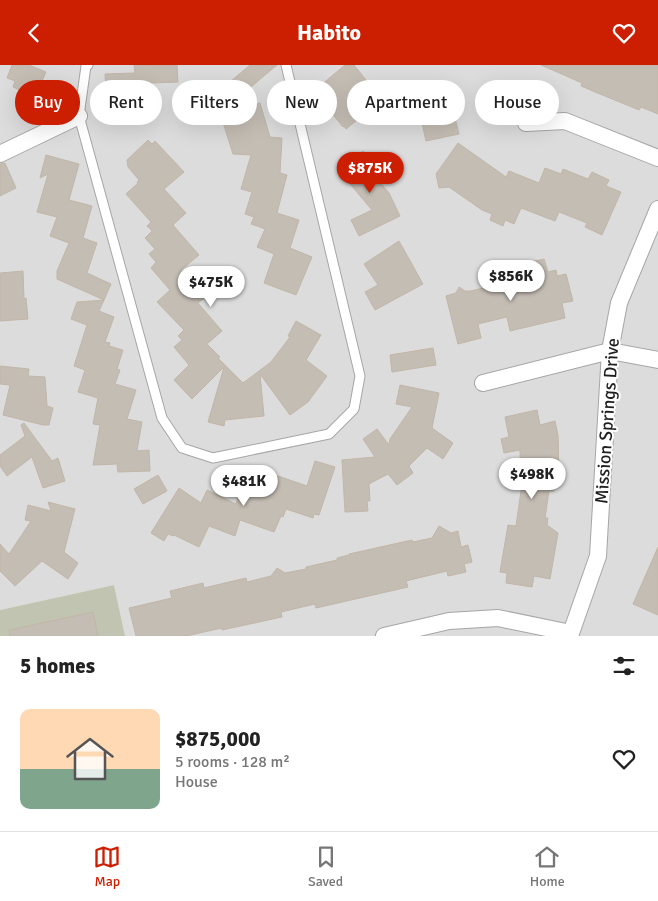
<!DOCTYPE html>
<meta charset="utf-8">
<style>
body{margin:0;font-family:Signika,sans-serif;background:#f6f6f6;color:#222;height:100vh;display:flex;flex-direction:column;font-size:19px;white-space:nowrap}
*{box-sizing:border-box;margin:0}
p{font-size:16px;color:#767676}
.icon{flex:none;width:28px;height:28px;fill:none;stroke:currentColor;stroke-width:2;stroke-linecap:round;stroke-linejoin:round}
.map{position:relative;height:571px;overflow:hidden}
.panel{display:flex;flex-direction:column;background:#fff;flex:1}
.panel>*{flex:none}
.banner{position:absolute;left:15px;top:15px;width:629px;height:45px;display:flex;gap:10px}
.price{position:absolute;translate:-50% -42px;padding:0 11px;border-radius:18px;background:#fff;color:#222;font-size:16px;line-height:32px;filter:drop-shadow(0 1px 2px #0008)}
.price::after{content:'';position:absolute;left:50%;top:30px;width:15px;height:11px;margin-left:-8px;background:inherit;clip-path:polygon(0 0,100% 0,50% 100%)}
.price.active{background:#cc1e01;color:#fff}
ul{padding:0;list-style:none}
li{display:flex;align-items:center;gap:15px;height:125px;padding:0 20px}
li+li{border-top:1px solid #e0e0e0}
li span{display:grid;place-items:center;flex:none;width:140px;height:100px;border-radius:10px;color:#555}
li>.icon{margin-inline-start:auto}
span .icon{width:60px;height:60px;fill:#fffc;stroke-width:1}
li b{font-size:21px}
h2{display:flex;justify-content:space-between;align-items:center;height:60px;padding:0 20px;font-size:21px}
.tag{padding:0 18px;border-radius:22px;background:#fff;box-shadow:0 5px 20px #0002;font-size:18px;line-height:45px}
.tag.active{background:#cc1e01;color:#fff}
header{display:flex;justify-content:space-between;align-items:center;height:65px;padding:0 20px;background:#cc1e01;color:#fff;font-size:22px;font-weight:800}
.menu{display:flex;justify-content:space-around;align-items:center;height:70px;border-top:1px solid #e0e0e0;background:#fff;font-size:14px;color:#767676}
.menu a{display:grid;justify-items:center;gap:2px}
.menu .active{color:#cc1e01}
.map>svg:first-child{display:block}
</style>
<header><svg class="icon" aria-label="back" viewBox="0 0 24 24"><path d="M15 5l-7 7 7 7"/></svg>Habito<svg class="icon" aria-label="heart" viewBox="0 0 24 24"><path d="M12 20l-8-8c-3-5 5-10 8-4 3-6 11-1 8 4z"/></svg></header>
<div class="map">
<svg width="658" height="571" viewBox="0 0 658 571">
<rect width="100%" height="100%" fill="#efede5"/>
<!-- residential -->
<path fill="#dddcdc" d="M0,0H658V571H125L114,520L0,545Z"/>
<!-- construction -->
<path fill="#c1c4b0" d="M114,520L125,571H0V545Z"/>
<!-- building -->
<path fill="#c4bdb4" stroke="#c1b6a7" d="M12,0H29L46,7L35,32L13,22L15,16L7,13Z
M134,0H177L178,17L151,18V31L124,32L126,55L108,57L105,9L135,8Z
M250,0H277L227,42L216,29Z
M345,0H354L374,25L367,30L372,37L364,44L367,47L346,64L344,61L343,62L327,42L334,37L320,21Z
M541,0H658V49L641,42L639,45L600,29L581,21L582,18Z
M450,33L459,69L426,76L418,40Z
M260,38L270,72L282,73L280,108L287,110L277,148L299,155L290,183L312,192L296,230L264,218L274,189L257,182L265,164L251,159L254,152L245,149L252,127L241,124L251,90L233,89L221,51Z
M148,75L152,79L155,76L184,107L164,124L186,148L173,160L199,190L181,205L205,232L198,238L222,266L207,279L220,292L218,293L243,318L271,297L290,272L288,271L296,256L321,270L306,295L327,311L308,337L290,350L260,309L264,351L225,355L224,361L208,357L224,302L192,334L174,315L189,300L174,282L182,275L178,271L184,265L157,237L170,225L151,203L156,197L149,189L155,184L145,173L152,166L147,161L151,157L126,129L138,118L137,117L139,115L128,102L127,95Z
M458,78L506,112L509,106L539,118L545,103L561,109L563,104L588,114L592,107L609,115L606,121L621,127L602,170L585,162L587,158L559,147L555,156L521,143L514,159L505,155L503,161L490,155L492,149L482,145L449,122L439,123L436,109Z
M363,86L383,110L378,115L389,128L400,151L359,171L351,155L372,145L340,107Z
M46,90L79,99L69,135L92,141L83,173L97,178L87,208L111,219L104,235L57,214V206L69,178L50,171L57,152L37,147L48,109L40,113Z
M5,98L16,123L0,131V99Z
M399,176L423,219L375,245L365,227L378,220L364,199Z
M544,194L548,207L556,205L557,211L566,209L573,236L562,238L565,253L510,266L507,252L478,259L481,273L458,279L446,231L456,228L459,222L465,226H471L499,219V217L530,210L527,198Z
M23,206L24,234L26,233L28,254L0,256V208Z
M104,235L99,246L114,252L105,277L110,278L109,281L123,285L117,304L120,305L115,319L136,325L127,354L142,357L137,386L149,385L150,406L118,407L117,399L93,400L100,360L93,359L98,333L78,327L85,305L74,301L87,260L71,254L77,237Z
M433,283L436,300L392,307L390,290Z
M0,301L29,304L28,311L45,312L47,341L53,343L49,360H43L3,350L10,320L0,319Z
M400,320L439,328L432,363L453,378L443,394L427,383L409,401L413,408L397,420L388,409L369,419L370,436H367L368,446L345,447L342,395L375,392L363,374L377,364L389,380L390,374L412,342L396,339Z
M537,345L540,360L555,356L558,370L559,411H553L554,426H549L545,453H548L547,460L558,468L550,514L534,511L532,522L506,518L507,508L500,507L508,460L516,461L521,426L520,385L504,388L501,374L509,372L505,352Z
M24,358L52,396L58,393L65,416L43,423L32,392L7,411L0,401V390L25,371L21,360Z
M315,396L335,402L319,450L314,449L313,453L286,444L283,452L281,451L274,467L240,455L235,471L209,461L199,482L174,470L173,471L168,469L164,476L151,468L179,423L201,438L207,425L236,439L242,419L271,428L278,411L307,421Z
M158,410L167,426L143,439L134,424Z
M48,437L75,444L64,487L78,498L68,514L42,496L15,521L0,506V479L9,489L31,456L25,455L28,440L51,446Z
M439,461L451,468L458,466L461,482L468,480L472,497L464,499L466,507L448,511L447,506L406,516L408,522L316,543L315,539L281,547L282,552L222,565V563L186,571H136L129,543L172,533L170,526L203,518L204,523L246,513L247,517L271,511L277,503L285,508L306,504V502L337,495V493L349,490V489L412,475L413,477L432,473Z
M658,482V550L633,539Z
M93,547L98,571H10L9,565Z"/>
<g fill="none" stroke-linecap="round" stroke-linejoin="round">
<!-- lane casing -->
<g stroke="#a6a6a6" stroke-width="11">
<path id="lane" d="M88,0L86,1L79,51L162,353L182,383L213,393L329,369L354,344L360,311L286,0"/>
</g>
<!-- street casing -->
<g stroke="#a6a6a6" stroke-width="18">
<path id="street" d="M526,58L565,56L658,93
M0,89L79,51
M483,318L610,286L658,295
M384,571L449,556L498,553L571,568
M570,571L598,491L610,286L619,238L658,144"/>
</g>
<!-- lane -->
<use href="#lane" stroke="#fff" stroke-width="9"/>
<!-- street -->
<use href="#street" stroke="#fff" stroke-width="16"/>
</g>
<g text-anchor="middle" stroke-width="4" stroke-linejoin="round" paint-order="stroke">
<!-- street labels -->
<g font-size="18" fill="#1f1f1f" stroke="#fff">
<text transform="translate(607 356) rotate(-86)" y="6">Mission Springs Drive</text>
</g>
</g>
</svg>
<b class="price active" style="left:370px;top:129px">$875K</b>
<b class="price" style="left:511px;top:237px">$856K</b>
<b class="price" style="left:211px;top:243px">$475K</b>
<b class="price" style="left:532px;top:435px">$498K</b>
<b class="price" style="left:244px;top:442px">$481K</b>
<div class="banner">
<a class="tag active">Buy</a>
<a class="tag">Rent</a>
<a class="tag">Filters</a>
<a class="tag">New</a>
<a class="tag">Apartment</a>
<a class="tag">House</a>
</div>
</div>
<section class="panel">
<h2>5 homes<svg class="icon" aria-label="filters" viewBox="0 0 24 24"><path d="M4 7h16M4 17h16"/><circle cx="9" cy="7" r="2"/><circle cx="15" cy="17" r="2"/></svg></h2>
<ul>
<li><span style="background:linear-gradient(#ffd9b3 60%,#7fa58c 0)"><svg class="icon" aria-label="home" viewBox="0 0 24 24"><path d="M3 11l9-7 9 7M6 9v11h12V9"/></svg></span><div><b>$875,000</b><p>5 rooms · 128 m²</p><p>House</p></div><svg class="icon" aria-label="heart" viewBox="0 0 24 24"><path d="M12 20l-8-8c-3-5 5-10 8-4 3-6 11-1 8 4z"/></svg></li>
</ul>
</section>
<nav class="menu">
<a class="active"><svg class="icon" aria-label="map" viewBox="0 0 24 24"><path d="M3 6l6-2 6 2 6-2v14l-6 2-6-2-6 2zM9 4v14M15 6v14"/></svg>Map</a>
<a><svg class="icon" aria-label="saved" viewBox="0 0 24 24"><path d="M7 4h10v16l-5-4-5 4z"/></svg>Saved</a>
<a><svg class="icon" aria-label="home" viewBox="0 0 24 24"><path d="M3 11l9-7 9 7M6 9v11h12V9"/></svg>Home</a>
</nav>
